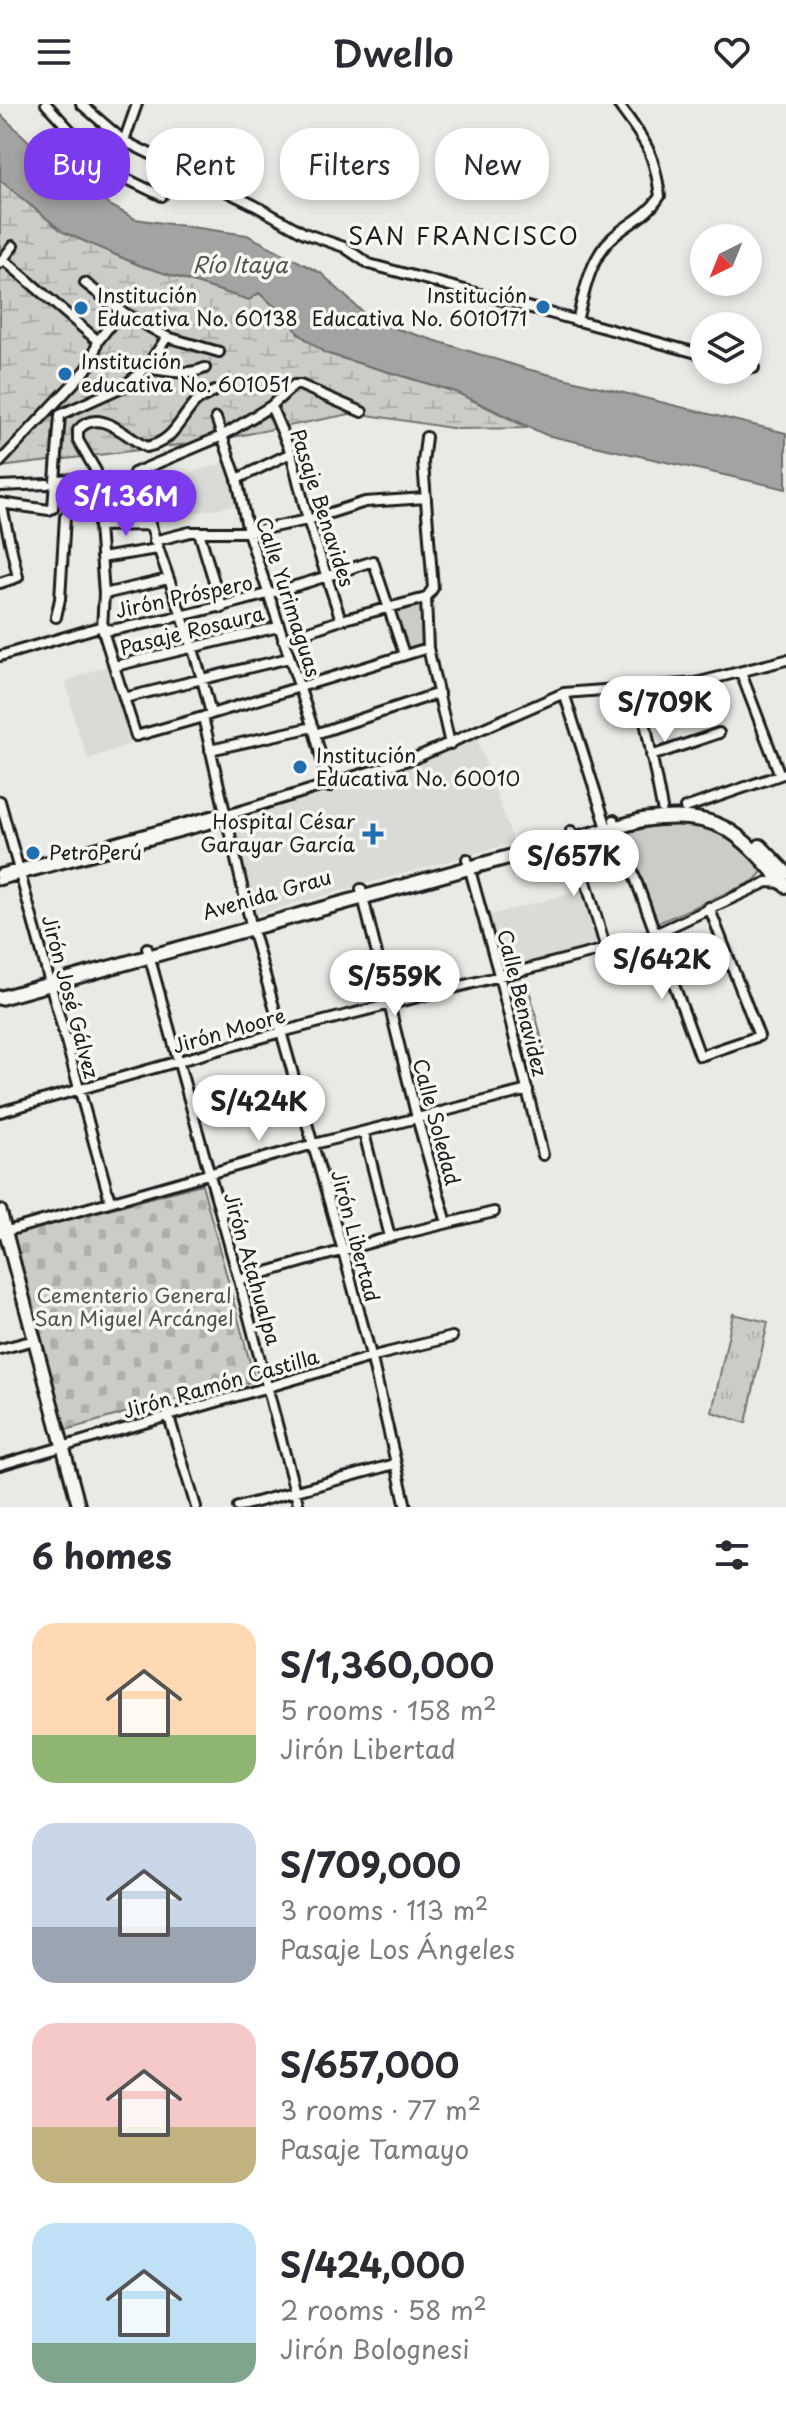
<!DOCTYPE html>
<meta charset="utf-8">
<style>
body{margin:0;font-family:"Playpen Sans",sans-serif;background:#f2f2f3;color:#2b2b33;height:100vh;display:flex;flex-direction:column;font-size:30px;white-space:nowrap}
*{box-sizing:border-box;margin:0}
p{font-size:26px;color:#7c7c81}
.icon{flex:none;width:44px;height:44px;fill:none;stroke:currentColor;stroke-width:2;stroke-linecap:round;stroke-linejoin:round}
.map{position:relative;height:1403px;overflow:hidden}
.drawer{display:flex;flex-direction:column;background:#fff;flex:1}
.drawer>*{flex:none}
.banner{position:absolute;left:24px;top:24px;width:738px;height:72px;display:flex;gap:16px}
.needle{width:52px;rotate:223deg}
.tools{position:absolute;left:690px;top:120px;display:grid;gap:16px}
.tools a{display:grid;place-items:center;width:72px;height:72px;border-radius:50%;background:#fff;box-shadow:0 4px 12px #0003;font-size:40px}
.price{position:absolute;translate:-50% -68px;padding:0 18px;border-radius:28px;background:#fff;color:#222;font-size:26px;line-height:52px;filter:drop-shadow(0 2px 4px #0008)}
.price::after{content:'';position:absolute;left:50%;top:48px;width:24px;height:18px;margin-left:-12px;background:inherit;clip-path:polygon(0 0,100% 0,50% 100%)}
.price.current{background:#7c3aed;color:#fff}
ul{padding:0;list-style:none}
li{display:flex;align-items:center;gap:24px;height:200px;padding:0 32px}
li span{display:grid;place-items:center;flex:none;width:224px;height:160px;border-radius:24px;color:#555}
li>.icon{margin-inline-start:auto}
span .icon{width:96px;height:96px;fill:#fffc;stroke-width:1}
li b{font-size:34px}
h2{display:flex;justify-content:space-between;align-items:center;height:96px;padding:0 32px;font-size:34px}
.pill{padding:0 28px;border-radius:32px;background:#fff;box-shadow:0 4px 12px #0003;font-size:28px;line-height:72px}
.pill.current{background:#7c3aed;color:#fff}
header{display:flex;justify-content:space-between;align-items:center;height:104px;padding:0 32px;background:#fff;font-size:36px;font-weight:600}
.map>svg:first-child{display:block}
</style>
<header><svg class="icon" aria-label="menu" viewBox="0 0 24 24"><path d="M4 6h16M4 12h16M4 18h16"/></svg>Dwello<svg class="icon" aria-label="heart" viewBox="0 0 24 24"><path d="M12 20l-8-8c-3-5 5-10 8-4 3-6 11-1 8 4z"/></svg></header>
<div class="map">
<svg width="786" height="1403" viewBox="0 0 786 1403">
<defs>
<pattern id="grass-tufts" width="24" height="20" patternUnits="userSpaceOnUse" patternTransform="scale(2)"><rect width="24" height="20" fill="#cbcbc7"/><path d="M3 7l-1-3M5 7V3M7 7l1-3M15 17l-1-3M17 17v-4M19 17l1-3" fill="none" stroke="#aeaeaa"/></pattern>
<pattern id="wetland-marsh" width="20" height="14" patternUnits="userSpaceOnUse" patternTransform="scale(2)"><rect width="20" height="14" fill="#cbcbc7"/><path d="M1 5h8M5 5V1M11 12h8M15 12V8" fill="none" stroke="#aeaeaa"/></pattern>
<pattern id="cemetery-stones" width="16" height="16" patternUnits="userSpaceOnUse" patternTransform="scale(2)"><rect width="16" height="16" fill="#cbcbc7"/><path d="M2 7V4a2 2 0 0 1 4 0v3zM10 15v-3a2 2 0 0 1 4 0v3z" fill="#aeaeaa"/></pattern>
</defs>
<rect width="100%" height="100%" fill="#e9e9e5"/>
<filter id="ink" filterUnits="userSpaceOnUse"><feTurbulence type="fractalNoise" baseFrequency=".0125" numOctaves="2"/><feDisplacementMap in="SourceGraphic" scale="16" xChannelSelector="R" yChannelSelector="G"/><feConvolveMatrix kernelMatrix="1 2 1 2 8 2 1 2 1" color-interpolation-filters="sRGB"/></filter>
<g filter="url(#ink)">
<!-- built -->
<path fill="#dadad6" d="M228,358L237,401L166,414L156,378Z
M109,561L134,630L130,640L88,655L75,619L66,577Z
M477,635L514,739L257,810L233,722L236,718Z
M583,786L600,843L502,867L487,812Z"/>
<!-- grass -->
<path fill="url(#grass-tufts)" stroke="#747472" stroke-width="2" d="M512,880L530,888L544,945L528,964Z
M733,1210L768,1218L746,1319L712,1308Z"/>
<!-- wetland -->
<path fill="url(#wetland-marsh)" stroke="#747472" stroke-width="2" d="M0,76L63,128L139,161L249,196L259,189L287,213L298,229L325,249L456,288L528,324L458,325L355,309L212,337L0,363Z"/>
<!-- cemetery -->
<path fill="url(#cemetery-stones)" stroke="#747472" stroke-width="2" d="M202,1080L255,1277L153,1301L66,1326L11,1131Z"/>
<!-- park -->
<path fill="#cbcbc7" stroke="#747472" stroke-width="2" d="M422,497L425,542L405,547L392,505Z
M675,717C710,721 739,735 763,761L761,769L754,777L658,819L623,732L626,729Z"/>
<!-- water -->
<path fill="#a3a3a1" stroke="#6d6d6c" stroke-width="2" d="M0,10L77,83L135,115L247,131L321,169L372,217L527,265L786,329V385L546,331L456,288L325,249L298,229L287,213L259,189L249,196L139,161L63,128L0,76Z"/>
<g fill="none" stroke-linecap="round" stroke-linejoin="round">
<!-- street casing -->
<g stroke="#1c1c1c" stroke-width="14">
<path id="street" d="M46,0L106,65L162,92
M81,0L124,37L254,101L304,129L344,143L369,160L704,251
M106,65L124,37L137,0
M3,155L98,237
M0,159L13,142
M85,179L121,207L167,233L219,248
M577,217C584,189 590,154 612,134C628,119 648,112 660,92C654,46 645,37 618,0
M748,262L754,264
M146,264C165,267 187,272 205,264
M271,302L291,349L308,416L341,516
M362,308L300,281H294L271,302L222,332L134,369C157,450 192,528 211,610L203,613L252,825L343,1147L372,1255L406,1403
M216,314L237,375L248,428L315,630L329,683
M426,333L423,359L433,484L426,494L428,544L450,640
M0,358L86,266L91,259L98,237L121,207
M237,375L291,349
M56,376L95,374
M0,382L47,380
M100,393L99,422L104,490L102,524L136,632L203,613
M0,399L49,406L53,404L60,311L124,282L146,264L167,233
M99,422L149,421
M199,428L222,504
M154,437L190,428H248L308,416L365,398L426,394
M101,454L157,445
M0,479L18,473L1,399
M104,490L168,475
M56,513L60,495L65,413L91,381L96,367L78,336V326C99,302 126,333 146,343C171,339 178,319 193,301C199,294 207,291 215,287
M283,536L341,516L426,494
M0,552L99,523L111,526C201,510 286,487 373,457L404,550
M115,562L278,523
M741,569L780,671
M638,582L662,704
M564,589L607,724
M124,594L289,554
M211,610L428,544
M315,630L439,589
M210,646L313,623
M651,652L719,629
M0,697L110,1097
M685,704L786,669
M614,716L700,952L759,932L709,803
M571,727L606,845
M467,755L499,871L543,1051
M0,770L218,710L224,712L415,654L564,589L696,579L786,556
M0,776L220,717L224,712
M361,785L417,1014L447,1119
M147,844L239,1176L299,1403
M0,1008L281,928L606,845L655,830L767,778L783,779
M364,1029L390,1133
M0,1129L314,1040L528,986
M239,1176L390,1133L494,1108
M0,1245L35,1236
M169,1313L196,1403
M0,1361L378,1251L452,1233
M238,1403L395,1360"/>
</g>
<!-- secondary casing -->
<g stroke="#1c1c1c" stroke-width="17">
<path id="secondary" d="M0,1107L79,1403"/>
</g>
<!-- primary casing -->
<g stroke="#1c1c1c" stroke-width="18">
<path id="primary" d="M760,742L786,769
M0,894L642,716C720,706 737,726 786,782"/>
</g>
<!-- street -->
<use href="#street" stroke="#f6f6f2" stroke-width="8"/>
<!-- secondary -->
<use href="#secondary" stroke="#f6f6f2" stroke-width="11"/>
<!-- primary -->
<use href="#primary" stroke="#f6f6f2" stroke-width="12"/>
</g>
</g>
<!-- markers -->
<g fill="#1f6fb2" stroke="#f6f6f2" stroke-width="3">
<circle cx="543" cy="203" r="8"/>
<circle cx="81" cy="204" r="8"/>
<circle cx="65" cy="270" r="8"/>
<circle cx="300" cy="663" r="8"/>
<path d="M369 718h8v8h8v8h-8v8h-8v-8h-8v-8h8z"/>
<circle cx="33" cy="749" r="8"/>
</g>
<g text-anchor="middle" stroke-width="7" stroke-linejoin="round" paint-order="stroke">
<!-- poi labels -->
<g font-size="20" fill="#1c1c1c" stroke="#f6f6f2" text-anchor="start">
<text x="97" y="199">Institución<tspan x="97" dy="23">Educativa No. 60138</tspan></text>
<text x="527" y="199" text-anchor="end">Institución<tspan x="527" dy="23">Educativa No. 6010171</tspan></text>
<text x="81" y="265">Institución<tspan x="81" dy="23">educativa No. 601051</tspan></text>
<text x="316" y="659">Institución<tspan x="316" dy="23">Educativa No. 60010</tspan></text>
<text x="355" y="725" text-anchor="end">Hospital César<tspan x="355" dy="23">Garayar García</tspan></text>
<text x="49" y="756">PetroPerú</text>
</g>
<!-- street labels -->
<g font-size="20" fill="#1c1c1c" stroke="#f6f6f2">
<text transform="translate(322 404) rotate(72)" y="7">Pasaje Benavides</text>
<text transform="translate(184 493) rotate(-12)" y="7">Jirón Próspero</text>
<text transform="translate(288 493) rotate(72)" y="7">Calle Yurimaguas</text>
<text transform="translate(192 527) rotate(-14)" y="7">Pasaje Rosaura</text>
<text transform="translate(267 791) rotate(-16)" y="7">Avenida Grau</text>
<text transform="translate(70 893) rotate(75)" y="7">Jirón José Gálvez</text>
<text transform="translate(522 899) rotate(76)" y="7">Calle Benavidez</text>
<text transform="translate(229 927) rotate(-16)" y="7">Jirón Moore</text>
<text transform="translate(436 1018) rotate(75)" y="7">Calle Soledad</text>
<text transform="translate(355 1132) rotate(75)" y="7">Jirón Libertad</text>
<text transform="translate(252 1165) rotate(74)" y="7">Jirón Atahualpa</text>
<text transform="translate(221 1280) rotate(-16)" y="7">Jirón Ramón Castilla</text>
</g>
<!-- park labels -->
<g font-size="20" fill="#51514f" stroke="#f6f6f2">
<text x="134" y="1199">Cementerio General<tspan x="134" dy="23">San Miguel Arcángel</tspan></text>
</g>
<!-- water labels -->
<g font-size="22" font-style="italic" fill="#525251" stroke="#f6f6f2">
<text x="240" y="169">Río Itaya</text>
</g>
<!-- quarter labels -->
<g font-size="24" letter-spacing="2" fill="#1c1c1c" stroke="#f6f6f2">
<text x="464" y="141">SAN FRANCISCO</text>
</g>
</g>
</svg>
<div class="tools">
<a><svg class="needle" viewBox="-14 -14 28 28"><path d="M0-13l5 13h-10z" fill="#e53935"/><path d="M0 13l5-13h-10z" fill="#7c7c81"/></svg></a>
<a><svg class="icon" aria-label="layers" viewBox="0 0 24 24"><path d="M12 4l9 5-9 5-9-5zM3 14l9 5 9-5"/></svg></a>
</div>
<b class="price current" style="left:126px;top:434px">S/1.36M</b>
<b class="price" style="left:665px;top:640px">S/709K</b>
<b class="price" style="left:574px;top:794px">S/657K</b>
<b class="price" style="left:662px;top:897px">S/642K</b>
<b class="price" style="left:395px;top:914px">S/559K</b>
<b class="price" style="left:259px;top:1039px">S/424K</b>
<div class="banner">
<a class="pill current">Buy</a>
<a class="pill">Rent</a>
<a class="pill">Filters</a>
<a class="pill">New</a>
</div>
</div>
<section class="drawer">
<h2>6 homes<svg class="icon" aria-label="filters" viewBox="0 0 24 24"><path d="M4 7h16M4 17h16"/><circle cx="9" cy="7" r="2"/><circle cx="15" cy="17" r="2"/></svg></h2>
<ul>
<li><span style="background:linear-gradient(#ffd9b3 70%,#8fb573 0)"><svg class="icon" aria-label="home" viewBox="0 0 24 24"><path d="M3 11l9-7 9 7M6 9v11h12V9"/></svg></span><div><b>S/1,360,000</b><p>5 rooms · 158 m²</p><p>Jirón Libertad</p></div></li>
<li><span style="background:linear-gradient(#c9d6e8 65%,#9aa5b1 0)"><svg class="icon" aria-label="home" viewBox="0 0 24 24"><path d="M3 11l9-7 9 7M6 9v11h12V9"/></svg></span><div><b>S/709,000</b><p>3 rooms · 113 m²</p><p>Pasaje Los Ángeles</p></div></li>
<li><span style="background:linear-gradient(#f6c9c9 65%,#c2b280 0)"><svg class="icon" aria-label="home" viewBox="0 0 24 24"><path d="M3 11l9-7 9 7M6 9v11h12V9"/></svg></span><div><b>S/657,000</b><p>3 rooms · 77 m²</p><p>Pasaje Tamayo</p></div></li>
<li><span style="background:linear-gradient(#bfe0f5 75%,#7fa58c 0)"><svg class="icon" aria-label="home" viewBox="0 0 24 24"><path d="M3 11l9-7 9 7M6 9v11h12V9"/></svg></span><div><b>S/424,000</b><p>2 rooms · 58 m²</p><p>Jirón Bolognesi</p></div></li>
</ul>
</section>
